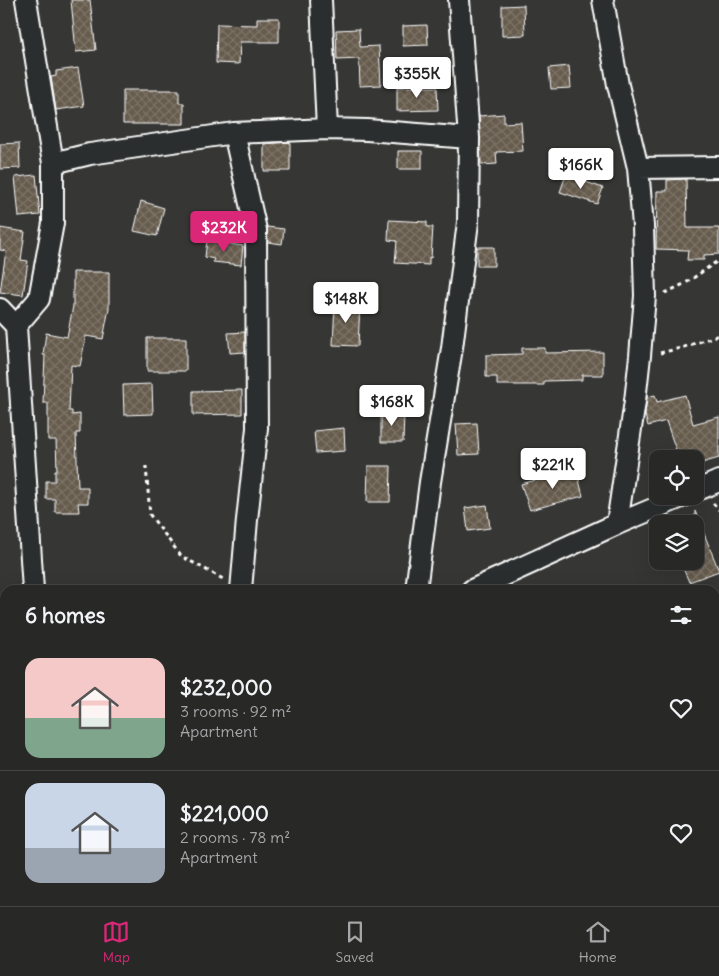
<!DOCTYPE html>
<meta charset="utf-8">
<style>
body{margin:0;font-family:Delius,sans-serif;background:#30302f;color:#f1f3f6;height:100vh;display:flex;flex-direction:column;font-size:19px;white-space:nowrap}
*{box-sizing:border-box;margin:0}
p{font-size:16px;color:#a5a6a7}
.icon{flex:none;width:28px;height:28px;fill:none;stroke:currentColor;stroke-width:2;stroke-linecap:round;stroke-linejoin:round}
.map{position:relative;flex:1;overflow:hidden}
.panel{position:absolute;left:0px;top:585px;width:720px;height:321px;display:flex;flex-direction:column;background:#282827;border-radius:15px 15px 0 0;box-shadow:0 5px 20px #0002,0 0 0 1px #444}
.panel>*{flex:none}
.fabs{position:absolute;left:649px;top:450px;display:grid;gap:10px}
.fabs a{display:grid;place-items:center;width:55px;height:55px;border-radius:10px;background:#282827;box-shadow:0 5px 20px #0002,0 0 0 1px #444;font-size:25px}
.price{position:absolute;translate:-50% -42px;padding:0 11px;border-radius:5px;background:#fff;color:#222;font-size:16px;line-height:32px;filter:drop-shadow(0 1px 2px #0008)}
.price::after{content:'';position:absolute;left:50%;top:30px;width:15px;height:11px;margin-left:-8px;background:inherit;clip-path:polygon(0 0,100% 0,50% 100%)}
.price.selected{background:#db2777;color:#fff}
ul{padding:0;list-style:none}
li{display:flex;align-items:center;gap:15px;height:125px;padding:0 25px}
li+li{border-top:1px solid #444}
li span{display:grid;place-items:center;flex:none;width:140px;height:100px;border-radius:15px;color:#555}
li>.icon{margin-inline-start:auto}
span .icon{width:60px;height:60px;fill:#fffc;stroke-width:1}
li b{font-size:21px}
h2{display:flex;justify-content:space-between;align-items:center;height:60px;padding:0 25px;font-size:21px}
.menu{display:flex;justify-content:space-around;align-items:center;height:70px;border-top:1px solid #444;background:#282827;font-size:14px;color:#a5a6a7}
.menu a{display:grid;justify-items:center;gap:2px}
.menu .selected{color:#db2777}
.map>svg:first-child{display:block}
</style>
<div class="map">
<svg width="719" height="906" viewBox="0 0 719 906">
<defs>
<pattern id="building-cross-hatch" width="8" height="8" patternUnits="userSpaceOnUse" patternTransform="scale(1.25)"><rect width="8" height="8" fill="#665b4d"/><path d="M0 0l8 8M0 8l8-8" fill="none" stroke="#7d7468"/></pattern>
</defs>
<rect width="100%" height="100%" fill="#363634"/>
<filter id="ink" filterUnits="userSpaceOnUse"><feTurbulence type="fractalNoise" baseFrequency=".02" numOctaves="2"/><feDisplacementMap in="SourceGraphic" scale="10" xChannelSelector="R" yChannelSelector="G"/><feConvolveMatrix kernelMatrix="1 2 1 2 8 2 1 2 1" color-interpolation-filters="sRGB"/></filter>
<g filter="url(#ink)">
<!-- building -->
<path fill="url(#building-cross-hatch)" stroke="#fff" d="M71,0H90L96,50L76,52Z
M524,5L525,35L502,36V6Z
M257,18H279V42H240L239,64L216,63L217,24L257,25Z
M427,25L428,45L403,46V26Z
M359,29L360,47L379,46L381,85L360,86L359,59L337,60L336,30Z
M569,66L571,88L551,89L549,68Z
M78,68L84,106L56,110L51,77L56,76V71Z
M397,87H437L438,110L397,111Z
M123,90H179V103H184V124H123Z
M504,114V123L521,122L523,151L496,152L497,164L481,165L479,116Z
M290,142V171H264V144Z
M19,143L20,168L0,169V144Z
M398,151H422V169H398Z
M36,175L40,215L19,217L15,177Z
M566,175L603,188L597,204L560,192Z
M686,179L687,228H719V254L704,255V260H687L688,250L656,249L657,191H667V180Z
M141,201L164,208L157,236L134,231Z
M389,220L427,222V227H433L431,258L429,257V265L395,263L397,241L388,240Z
M267,227L284,229L282,244L268,242Z
M0,228L25,232L21,260L28,261L23,295L0,292L6,251L0,250Z
M207,240L243,246L241,265L213,262L214,259L205,257Z
M477,247H494V266H477Z
M73,272H109V308L103,339L86,336L80,366L71,365L69,411H72V415L80,414V433H76L78,487H88V503H78L79,512H55V499H46V481H55V471H57L56,440H48V403H43L45,355H43L46,333L67,337L73,306Z
M335,303L360,304L358,346L333,345Z
M245,332V352L230,353L228,333Z
M147,338H186V371H147Z
M522,348H545V353L603,352V375H582V380L544,381V385H497V377H486V355L522,354Z
M152,384L153,414L124,415L123,385Z
M242,390V414L193,415V391Z
M655,395L657,402L685,395L693,424L719,417V458L695,465V459H679L666,421L648,426L645,415L647,397Z
M381,412L404,413L403,442H381Z
M477,423L479,454L458,455L456,424Z
M344,428L345,451L316,453L314,431Z
M368,466H391L390,502H367Z
M576,469L583,496L530,510L521,484Z
M487,505L490,528L468,531L465,508Z
M695,511L719,571L689,582L680,561H695Z"/>
<g fill="none" stroke-linecap="round" stroke-linejoin="round">
<!-- minor casing -->
<g stroke="#fff" stroke-width="24">
<path id="minor" d="M459,0L469,138
M603,0L618,85L638,168L643,226L645,296L640,356L635,401L617,524
M327,129L367,130L469,138L468,222L452,348L430,482L416,590
M234,133L256,230L257,428L247,520L241,590
M53,163L90,154L234,133L327,129L321,0
M638,168L719,167
M0,309L16,326L33,590
M16,326L39,299L53,223V163L26,0
M695,491L719,481
M472,590L617,524L684,496
M0,805L5,802
M715,899L719,898
M45,901L47,906
M633,906L679,901"/>
</g>
<!-- path -->
<path stroke="#fff" stroke-width="3" stroke-dasharray="4 4" stroke-linecap="butt" d="M665,293L686,283L719,260
M660,353L681,348L719,335
M146,466L150,515L181,556L223,579
M713,503L719,510
M715,814L719,813"/>
<!-- minor -->
<use href="#minor" stroke="#2a2d2e" stroke-width="20"/>
</g>
</g>
</svg>
<div class="fabs">
<a><svg class="icon" aria-label="locate" viewBox="0 0 24 24"><circle cx="12" cy="12" r="6"/><path d="M12 2v4M12 18v4M2 12h4M18 12h4"/></svg></a>
<a><svg class="icon" aria-label="layers" viewBox="0 0 24 24"><path d="M12 4l9 5-9 5-9-5zM3 14l9 5 9-5"/></svg></a>
</div>
<b class="price" style="left:417px;top:99px">$355K</b>
<b class="price" style="left:581px;top:190px">$166K</b>
<b class="price selected" style="left:224px;top:253px">$232K</b>
<b class="price" style="left:346px;top:324px">$148K</b>
<b class="price" style="left:392px;top:427px">$168K</b>
<b class="price" style="left:553px;top:490px">$221K</b>
<section class="panel">
<h2>6 homes<svg class="icon" aria-label="filters" viewBox="0 0 24 24"><path d="M4 7h16M4 17h16"/><circle cx="9" cy="7" r="2"/><circle cx="15" cy="17" r="2"/></svg></h2>
<ul>
<li><span style="background:linear-gradient(#f6c9c9 60%,#7fa58c 0)"><svg class="icon" aria-label="home" viewBox="0 0 24 24"><path d="M3 11l9-7 9 7M6 9v11h12V9"/></svg></span><div><b>$232,000</b><p>3 rooms · 92 m²</p><p>Apartment</p></div><svg class="icon" aria-label="heart" viewBox="0 0 24 24"><path d="M12 20l-8-8c-3-5 5-10 8-4 3-6 11-1 8 4z"/></svg></li>
<li><span style="background:linear-gradient(#c9d6e8 65%,#9aa5b1 0)"><svg class="icon" aria-label="home" viewBox="0 0 24 24"><path d="M3 11l9-7 9 7M6 9v11h12V9"/></svg></span><div><b>$221,000</b><p>2 rooms · 78 m²</p><p>Apartment</p></div><svg class="icon" aria-label="heart" viewBox="0 0 24 24"><path d="M12 20l-8-8c-3-5 5-10 8-4 3-6 11-1 8 4z"/></svg></li>
</ul>
</section>
</div>
<nav class="menu">
<a class="selected"><svg class="icon" aria-label="map" viewBox="0 0 24 24"><path d="M3 6l6-2 6 2 6-2v14l-6 2-6-2-6 2zM9 4v14M15 6v14"/></svg>Map</a>
<a><svg class="icon" aria-label="saved" viewBox="0 0 24 24"><path d="M7 4h10v16l-5-4-5 4z"/></svg>Saved</a>
<a><svg class="icon" aria-label="home" viewBox="0 0 24 24"><path d="M3 11l9-7 9 7M6 9v11h12V9"/></svg>Home</a>
</nav>
